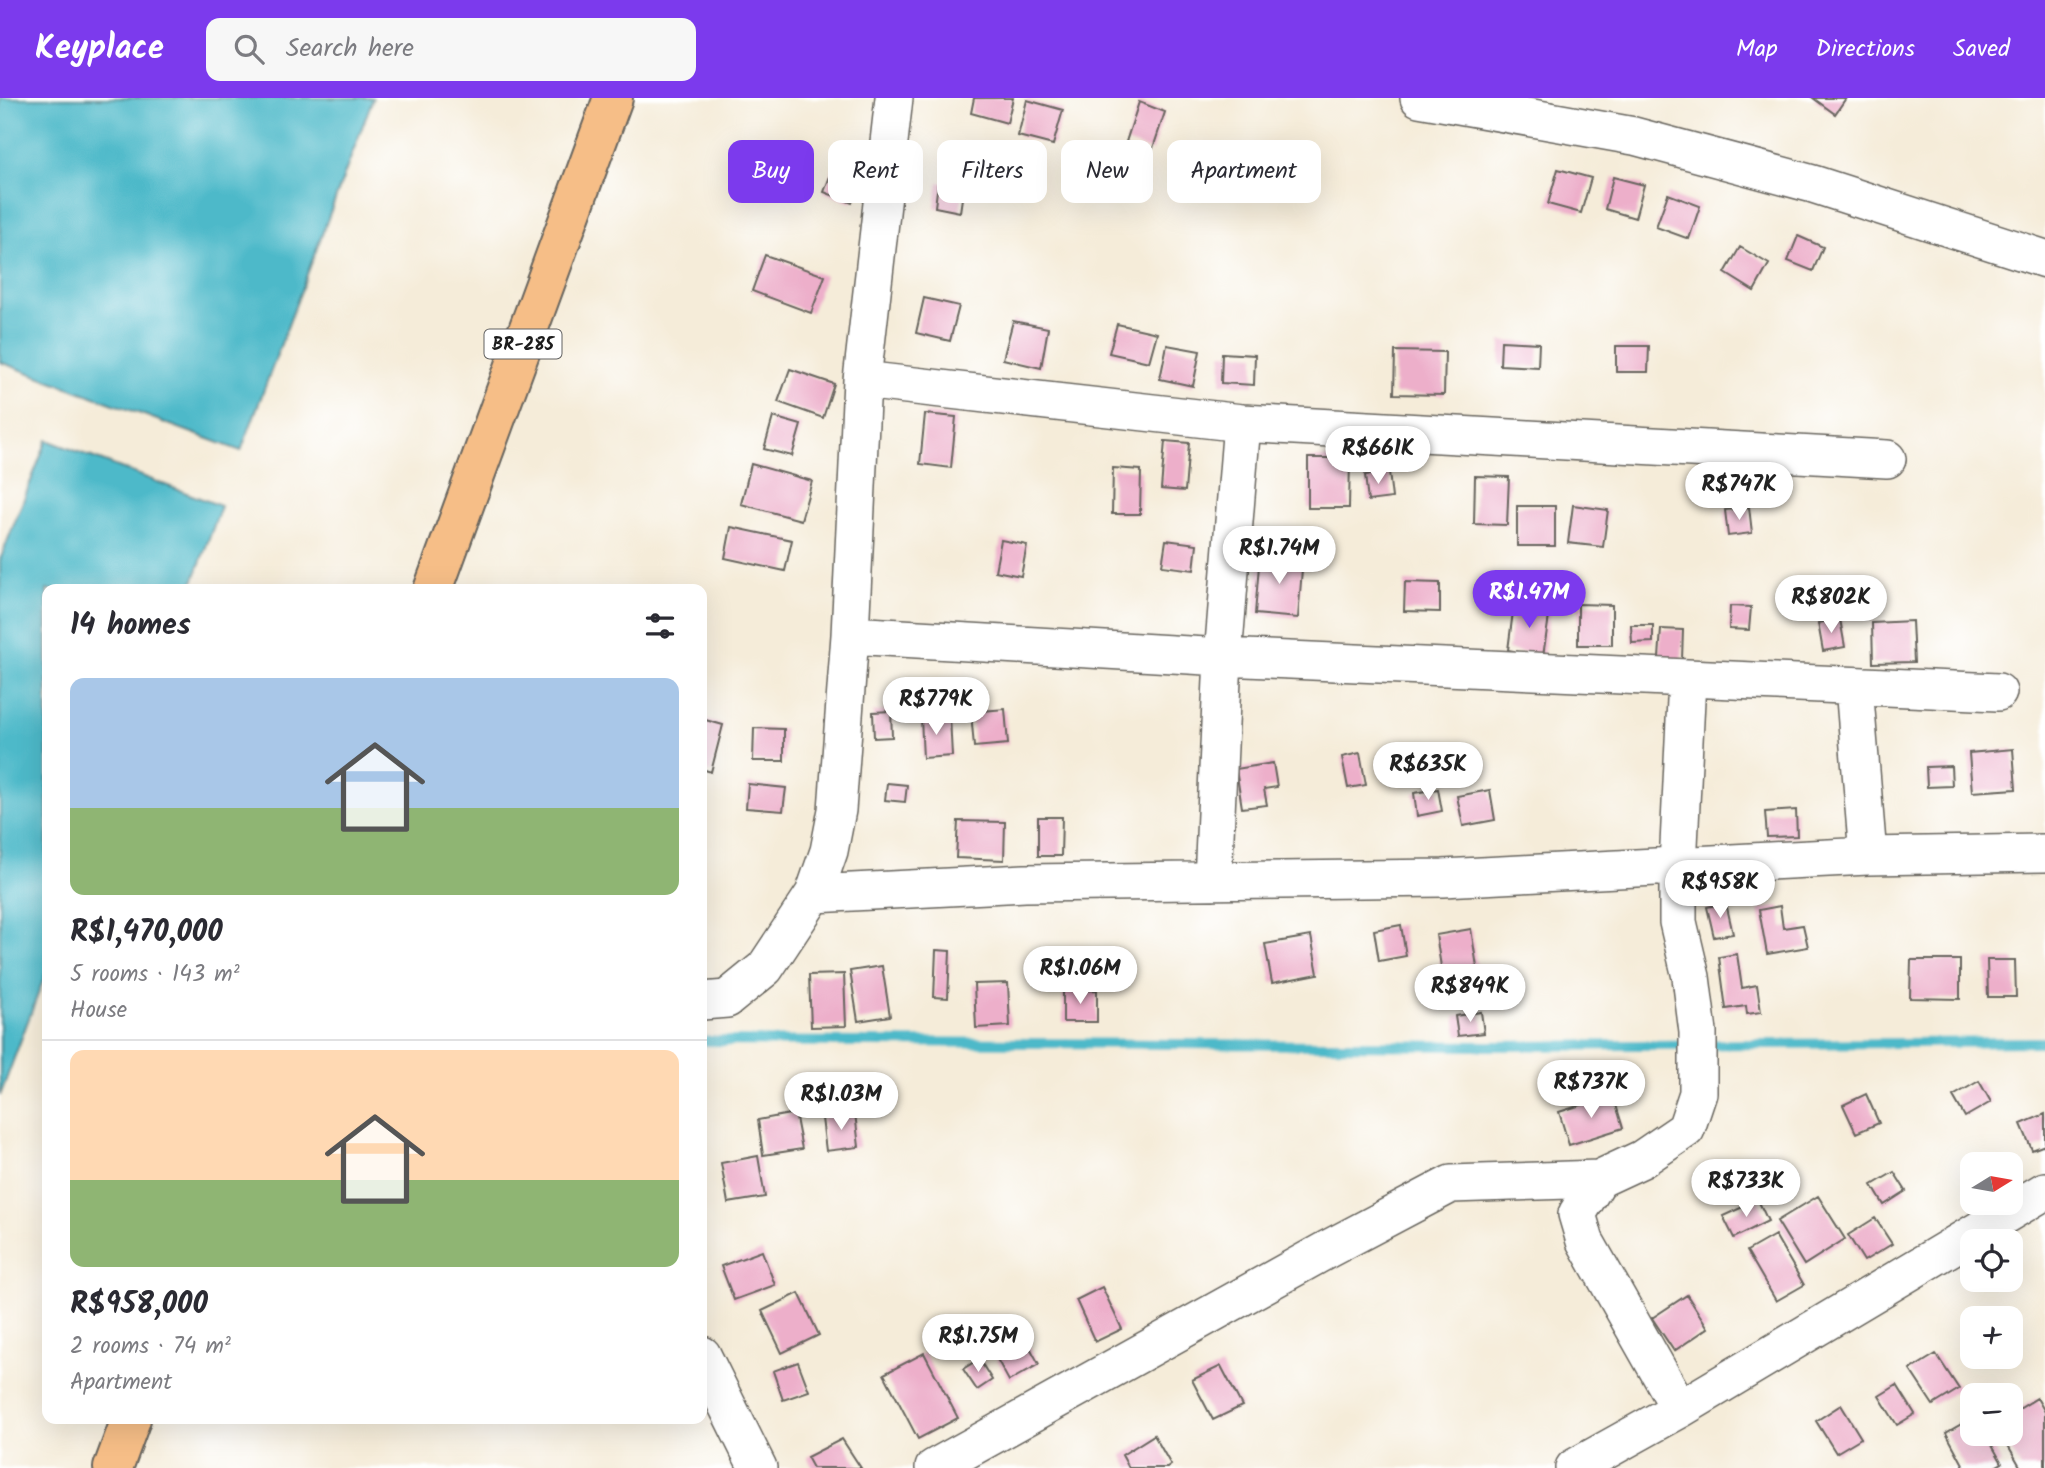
<!DOCTYPE html>
<meta charset="utf-8">
<style>
body{margin:0;font-family:Kalam,sans-serif;background:#f7f7f7;color:#2b2b33;height:100vh;display:flex;flex-direction:column;font-size:26px;white-space:nowrap}
*{box-sizing:border-box;margin:0}
p{font-size:23px;color:#7c7c81}
.icon{flex:none;width:38px;height:38px;fill:none;stroke:currentColor;stroke-width:2;stroke-linecap:round;stroke-linejoin:round}
.map{position:relative;flex:1;overflow:hidden}
.panel{position:absolute;left:42px;top:486px;width:665px;height:840px;display:flex;flex-direction:column;background:#fff;border-radius:14px;box-shadow:0 7px 28px #0002}
.panel>*{flex:none}
.top-card{position:absolute;left:728px;top:42px;width:665px;height:63px;display:flex;gap:14px}
.needle{width:46px;rotate:79deg}
.controls{position:absolute;left:1960px;top:1054px;display:grid;gap:14px}
.controls a{display:grid;place-items:center;width:63px;height:63px;border-radius:14px;background:#fff;box-shadow:0 7px 28px #0002;font-size:35px}
.price{position:absolute;translate:-50% -60px;padding:0 16px;border-radius:24px;background:#fff;color:#222;font-size:23px;line-height:46px;filter:drop-shadow(0 2px 4px #0008)}
.price::after{content:'';position:absolute;left:50%;top:42px;width:21px;height:16px;margin-left:-10px;background:inherit;clip-path:polygon(0 0,100% 0,50% 100%)}
.price.current{background:#7c3aed;color:#fff}
ul{padding:0;list-style:none}
li{display:grid;align-content:center;gap:14px;height:371px;padding:0 28px}
li+li{border-top:2px solid #e1e1e2}
li span{display:grid;place-items:center;height:217px;border-radius:14px;color:#555}
li>.icon{margin-inline-start:auto}
span .icon{width:126px;height:126px;fill:#fffc;stroke-width:1}
li b{font-size:30px}
h2{display:flex;justify-content:space-between;align-items:center;height:84px;padding:0 28px;font-size:30px}
.pill{padding:0 24px;border-radius:14px;background:#fff;box-shadow:0 7px 28px #0002;font-size:24px;line-height:63px}
.pill.current{background:#7c3aed;color:#fff}
header{display:flex;align-items:center;gap:42px;box-sizing:border-box;height:98px;padding:0 35px;background:#7c3aed;color:#fff}
header strong{font-size:33px}
nav{display:flex;gap:38px;margin-inline-start:auto;font-size:24px}
.search{width:490px;height:63px;background:#f7f7f7;display:flex;align-items:center;gap:18px;box-sizing:border-box;padding:0 24px;border-radius:14px;color:#7c7c81;font-size:26px}
.map>svg:first-child{display:block}
</style>
<header>
<strong>Keyplace</strong>
<div class="search"><svg class="icon" aria-label="search" viewBox="0 0 24 24"><circle cx="10" cy="10" r="6"/><path d="M15 15l6 6"/></svg>Search here</div>
<nav><a>Map</a><a>Directions</a><a>Saved</a></nav>
</header>
<div class="map">
<svg width="2045" height="1370" viewBox="0 0 2045 1370">
<rect width="100%" height="100%" fill="#fff"/>
<filter id="ink" filterUnits="userSpaceOnUse"><feTurbulence type="fractalNoise" baseFrequency=".0143" numOctaves="2"/><feDisplacementMap in="SourceGraphic" scale="14" xChannelSelector="R" yChannelSelector="G"/><feConvolveMatrix kernelMatrix="1 2 1 2 8 2 1 2 1" color-interpolation-filters="sRGB"/></filter>
<filter id="wash" filterUnits="userSpaceOnUse"><feTurbulence type="fractalNoise" baseFrequency=".00686" numOctaves="4" result="noise"/><feDisplacementMap in="SourceGraphic" scale="28" xChannelSelector="R" yChannelSelector="G"/><feGaussianBlur stdDeviation="1.57" result="paint"/><feColorMatrix in="noise" values="0 0 0 0 0 0 0 0 0 0 0 0 0 0 0 0 0 1.4 0 .05"/><feComposite in="paint" operator="in"/></filter>
<g filter="url(#wash)">
<rect width="100%" height="100%" fill="#f5ecd9"/>
<!-- water -->
<path fill="#4db9c9" stroke="#346a72" stroke-width="2" d="M0,0H373L241,353L0,264Z
M47,342L221,408L190,492H47V872L0,998V462Z"/>
<g fill="none" stroke-linecap="round" stroke-linejoin="round">
<!-- stream -->
<path stroke="#4db9c9" stroke-width="10" d="M705,943L1488,948L2045,944"/>
</g>
<g id="blocks">
<!-- building -->
<path fill="#edafca" d="M974,0H1013L1007,25L971,15Z
M1813,0H1846L1835,16Z
M1027,2L1063,12L1053,47L1018,38Z
M1139,4L1165,14L1152,53L1126,44Z
M1245,50L1279,54L1275,80L1242,75Z
M834,68L862,79L852,105L824,94Z
M1558,71L1591,80L1581,115L1548,106Z
M1613,79L1644,87L1635,120L1605,111Z
M938,84L964,87L960,114L935,109Z
M1668,96L1700,108L1689,141L1656,129Z
M1798,138L1823,149L1813,173L1788,163Z
M1740,149L1769,166L1754,193L1725,175Z
M765,157L825,178L811,215L752,193Z
M924,200L959,208L950,243L916,235Z
M1013,223L1048,230L1041,270L1003,261Z
M1117,226L1157,235L1149,264L1109,255Z
M1501,243L1539,245L1538,269L1500,267Z
M1167,247L1200,253L1193,288L1160,281Z
M1616,248H1649L1648,274H1616Z
M1395,253L1445,254L1444,297L1394,296Z
M1222,255L1255,257L1254,287L1221,285Z
M790,271L834,286L823,320L778,304Z
M925,316L956,319L951,370L920,366Z
M773,319L801,327L792,358L764,351Z
M1165,343L1189,345L1185,393L1161,391Z
M1308,360H1350L1349,410H1308Z
M751,366L812,383L801,422L741,406Z
M1113,370L1141,372L1140,416H1112Z
M1389,374L1392,400L1368,403L1365,377Z
M1475,378L1509,379L1507,427L1474,426Z
M1573,407L1608,412L1603,449L1568,445Z
M1517,408H1555V448H1517Z
M1749,409L1752,435L1728,438L1725,412Z
M731,429L792,442L785,473L725,460Z
M1001,442L1027,447L1021,478L995,473Z
M1166,442L1197,446L1194,472L1162,468Z
M1260,455L1303,459L1298,520L1255,516Z
M1405,484L1440,485V514L1404,513Z
M1514,506L1550,512L1543,558L1508,552Z
M1578,506L1612,507V547H1578Z
M1730,508L1751,509L1749,532L1729,531Z
M1840,521L1845,549L1823,553L1818,525Z
M1912,523L1914,564L1873,565L1872,525Z
M1631,527H1653V544L1632,545Z
M1661,531L1683,532L1682,562L1659,560Z
M1005,611L1008,646L974,649L971,614Z
M891,613L892,639L874,640L873,614Z
M950,619L952,658L923,660L921,620Z
M702,621L723,627L711,674L702,671Z
M754,630L784,631V663H753Z
M2013,651L2016,691L1972,694L1969,655Z
M1360,655L1366,687L1348,690L1342,659Z
M1273,665L1277,689L1264,691L1267,707L1242,710L1236,671Z
M1951,668L1952,688L1927,689L1926,669Z
M887,685L907,687L905,704L885,702Z
M748,686L786,690L783,713L746,710Z
M1438,691L1442,713L1417,718L1414,695Z
M1490,692L1495,722L1463,728L1457,698Z
M1796,712L1797,738L1767,739L1765,714Z
M1038,719H1062L1061,758H1038Z
M958,723L1005,724L1004,762L956,760Z
M1726,805L1733,836L1714,839L1707,809Z
M1780,808L1783,830L1803,827L1808,849L1767,856L1759,812Z
M1401,827L1406,858L1379,863L1374,832Z
M1471,831L1477,869L1442,875L1436,837Z
M1311,838L1318,876L1272,885L1265,846Z
M936,852L950,853L948,900L934,899Z
M1737,856L1742,890L1757,887L1761,914L1747,916L1746,908L1726,911L1719,859Z
M1911,862H1960V901L1910,900Z
M1987,862H2015L2016,899H1988Z
M882,868L890,918L858,923L850,873Z
M844,876L846,928L811,929L809,877Z
M1008,885L1010,928L976,930L974,886Z
M1097,892V924H1063V893Z
M1481,914L1484,935L1458,938L1455,918Z
M1979,983L1991,1004L1965,1019L1953,998Z
M1866,996L1879,1025L1856,1035L1843,1007Z
M1613,997L1623,1030L1569,1047L1559,1014Z
M795,1015L802,1051L763,1057L758,1022Z
M855,1015L859,1049L826,1053L822,1020Z
M2045,1016V1047L2032,1052L2021,1026Z
M758,1058L765,1099L728,1105L721,1065Z
M1894,1074L1906,1093L1884,1107L1872,1087Z
M1818,1098L1845,1141L1804,1167L1777,1123Z
M1758,1102L1768,1123L1734,1140L1723,1118Z
M1875,1120L1892,1146L1864,1163L1848,1137Z
M1775,1137L1804,1187L1776,1203L1747,1153Z
M762,1153L775,1187L734,1202L721,1168Z
M1102,1189L1122,1231L1095,1244L1076,1202Z
M799,1195L819,1237L782,1255L762,1213Z
M1687,1197L1708,1230L1674,1253L1652,1220Z
M1016,1224L1039,1266L1009,1283L986,1241Z
M924,1255L958,1320L918,1341L884,1276Z
M1936,1256L1959,1291L1933,1307L1910,1272Z
M979,1261L992,1282L977,1292L963,1271Z
M798,1264L809,1293L783,1302L773,1273Z
M1221,1268L1242,1308L1213,1322L1192,1282Z
M1897,1287L1915,1316L1897,1327L1879,1298Z
M2037,1300L2045,1314V1370H2021L2001,1335H2011V1316Z
M1841,1307L1861,1340L1836,1355L1816,1323Z
M1972,1320V1335H1985L2002,1365L1993,1370H1965L1946,1335Z
M1154,1337L1171,1367L1167,1370H1129L1122,1357Z
M842,1341L861,1370H813L807,1359Z"/>
</g>
</g>
<g filter="url(#ink)">
<use href="#blocks" fill-opacity="0" stroke="#68655e" stroke-width="2"/>
<g fill="none" stroke-linecap="round" stroke-linejoin="round">
<!-- minor casing -->
<g stroke="#68655e" stroke-width="40">
<path id="minor" d="M1419,0L1634,38L1813,86L2045,161
M862,282L1242,325L1887,361
M850,537L1223,559L1998,594
M1854,588L1868,758
M1213,783L1223,559L1242,325
M814,796L1025,785L1443,780L1868,758L2045,755
M702,903L727,901L765,870L814,796L829,753L837,712L850,537L862,282L894,0
M702,1257L758,1370
M1680,1311L1585,1143L1577,1116L1599,1081L1642,1061L1686,1031L1698,995V934L1691,879L1678,824V768L1687,581
M934,1370L1328,1151L1451,1086L1599,1081
M1574,1370L1680,1311L2045,1093"/>
</g>
<!-- highway casing -->
<g stroke="#68655e" stroke-width="42">
<path id="highway" d="M433,492L613,0
M113,1370L131,1321"/>
</g>
<!-- minor -->
<use href="#minor" stroke="#fff" stroke-width="37"/>
<!-- highway -->
<use href="#highway" stroke="#f6be87" stroke-width="38"/>
</g>
</g>
<g text-anchor="middle" stroke-width="5" stroke-linejoin="round" paint-order="stroke">
<!-- shield labels -->
<rect fill="#fff" stroke="#606060" stroke-width="2" x="484.5" y="231.5" width="77" height="29" rx="5"/>
<g font-size="18" font-weight="bold" fill="#1c1c1c">
<text x="523" y="252">BR-285</text>
</g>
</g>
</svg>
<div class="controls">
<a><svg class="needle" viewBox="-14 -14 28 28"><path d="M0-13l5 13h-10z" fill="#e53935"/><path d="M0 13l5-13h-10z" fill="#7c7c81"/></svg></a>
<a><svg class="icon" aria-label="locate" viewBox="0 0 24 24"><circle cx="12" cy="12" r="6"/><path d="M12 2v4M12 18v4M2 12h4M18 12h4"/></svg></a>
<a>+</a>
<a>−</a>
</div>
<b class="price" style="left:1378px;top:388px">R$661K</b>
<b class="price" style="left:1739px;top:424px">R$747K</b>
<b class="price" style="left:1279px;top:488px">R$1.74M</b>
<b class="price current" style="left:1529px;top:532px">R$1.47M</b>
<b class="price" style="left:1831px;top:537px">R$802K</b>
<b class="price" style="left:936px;top:639px">R$779K</b>
<b class="price" style="left:1428px;top:704px">R$635K</b>
<b class="price" style="left:1720px;top:822px">R$958K</b>
<b class="price" style="left:1080px;top:908px">R$1.06M</b>
<b class="price" style="left:1470px;top:926px">R$849K</b>
<b class="price" style="left:1591px;top:1022px">R$737K</b>
<b class="price" style="left:841px;top:1034px">R$1.03M</b>
<b class="price" style="left:1746px;top:1121px">R$733K</b>
<b class="price" style="left:978px;top:1276px">R$1.75M</b>
<div class="top-card">
<a class="pill current">Buy</a>
<a class="pill">Rent</a>
<a class="pill">Filters</a>
<a class="pill">New</a>
<a class="pill">Apartment</a>
</div>
<section class="panel">
<h2>14 homes<svg class="icon" aria-label="filters" viewBox="0 0 24 24"><path d="M4 7h16M4 17h16"/><circle cx="9" cy="7" r="2"/><circle cx="15" cy="17" r="2"/></svg></h2>
<ul>
<li><span style="background:linear-gradient(#a9c7e8 60%,#8fb573 0)"><svg class="icon" aria-label="home" viewBox="0 0 24 24"><path d="M3 11l9-7 9 7M6 9v11h12V9"/></svg></span><div><b>R$1,470,000</b><p>5 rooms · 143 m²</p><p>House</p></div></li>
<li><span style="background:linear-gradient(#ffd9b3 60%,#8fb573 0)"><svg class="icon" aria-label="home" viewBox="0 0 24 24"><path d="M3 11l9-7 9 7M6 9v11h12V9"/></svg></span><div><b>R$958,000</b><p>2 rooms · 74 m²</p><p>Apartment</p></div></li>
</ul>
</section>
</div>
